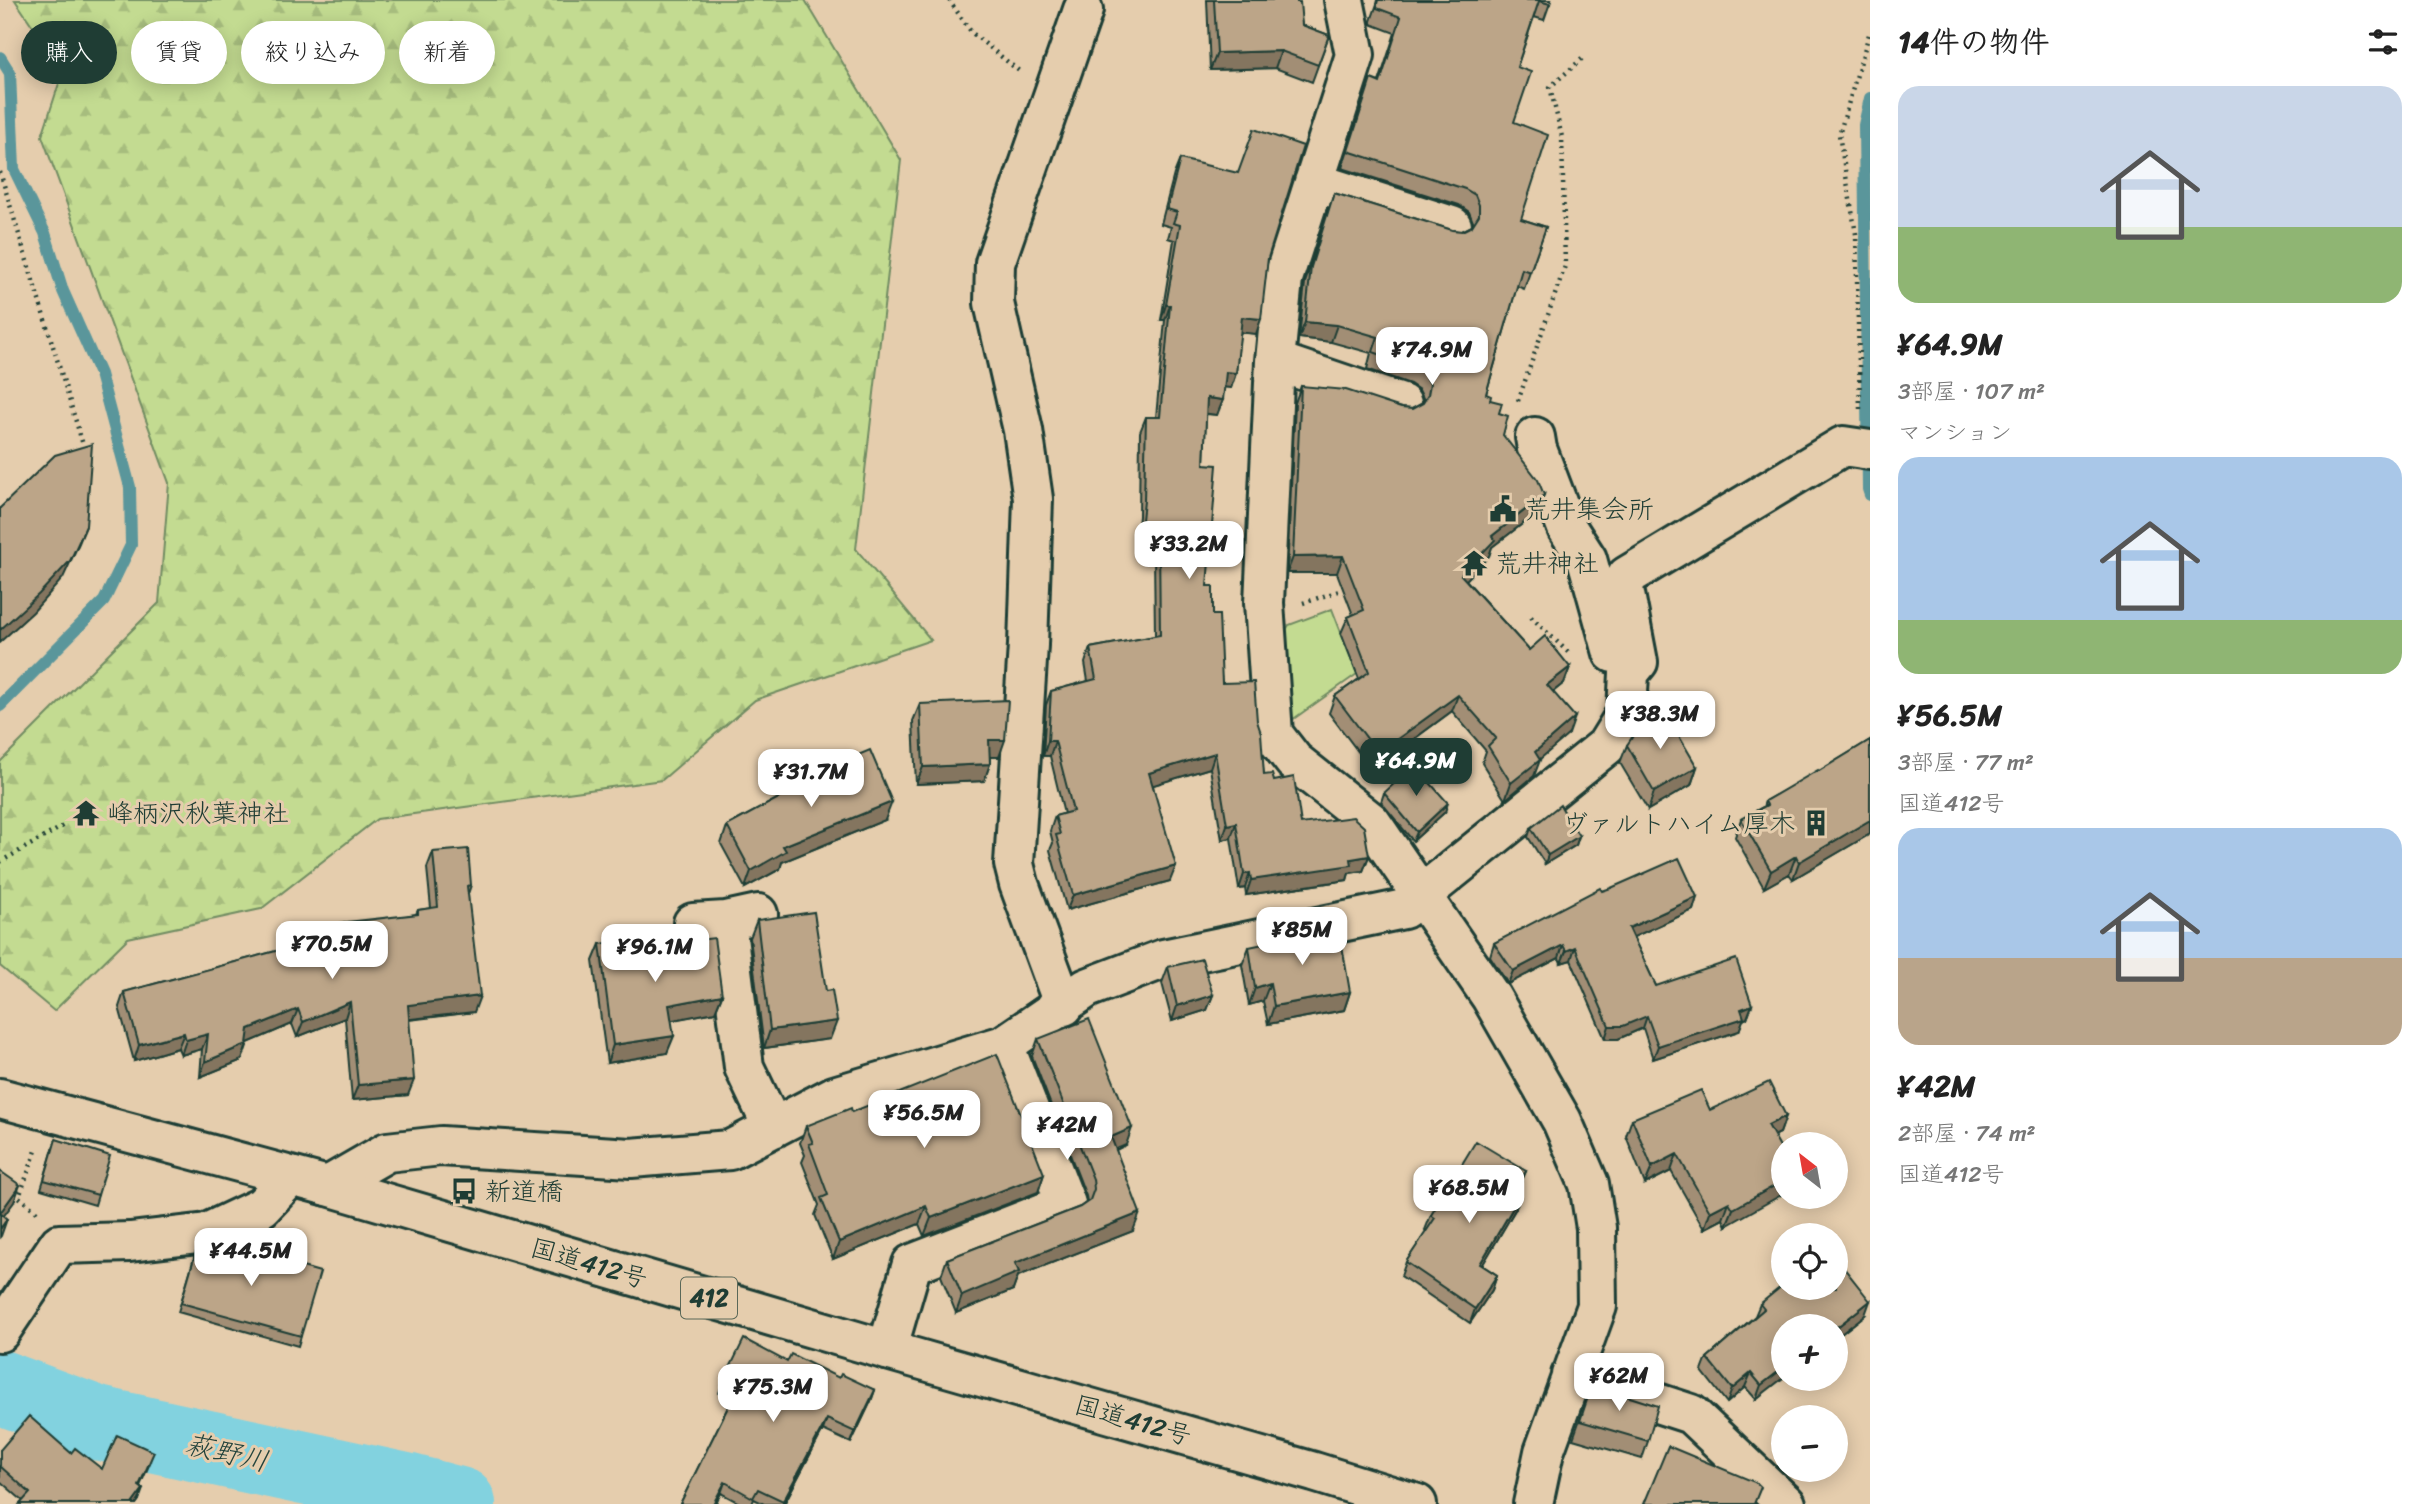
<!DOCTYPE html>
<html lang="ja">
<meta charset="utf-8">
<style>
body{margin:0;font-family:Sriracha,"Klee One",sans-serif;background:#f6f6f6;color:#222;height:100vh;display:flex;flex-direction:column;font-size:26px;white-space:nowrap}
*{box-sizing:border-box;margin:0}
p{font-size:23px;color:#767676}
.icon{flex:none;width:38px;height:38px;fill:none;stroke:currentColor;stroke-width:2;stroke-linecap:round;stroke-linejoin:round}
.map{position:relative;flex:1;overflow:hidden}
.side{display:flex;flex-direction:column;background:#fff;width:560px}
.side>*{flex:none}
.hud{position:absolute;left:21px;top:21px;width:665px;height:63px;display:flex;gap:14px}
.needle{width:46px;rotate:329deg}
.controls{position:absolute;left:1771px;top:1132px;display:grid;gap:14px}
.controls a{display:grid;place-items:center;width:77px;height:77px;border-radius:50%;background:#fff;box-shadow:0 4px 18px #0003;font-size:35px}
.price{position:absolute;translate:-50% -60px;padding:0 16px;border-radius:14px;background:#fff;color:#222;font-size:23px;line-height:46px;filter:drop-shadow(0 2px 4px #0008)}
.price::after{content:'';position:absolute;left:50%;top:42px;width:21px;height:16px;margin-left:-10px;background:inherit;clip-path:polygon(0 0,100% 0,50% 100%)}
.price.selected{background:#1f3d34;color:#fff}
ul{padding:0;list-style:none}
li{display:grid;align-content:center;gap:14px;height:371px;padding:0 28px}
li span{display:grid;place-items:center;height:217px;border-radius:21px;color:#555}
li>.icon{margin-inline-start:auto}
span .icon{width:126px;height:126px;fill:#fffc;stroke-width:1}
li b{font-size:30px}
h2{display:flex;justify-content:space-between;align-items:center;height:84px;padding:0 28px;font-size:30px}
.tag{padding:0 24px;border-radius:32px;background:#fff;box-shadow:0 4px 18px #0003;font-size:24px;line-height:63px}
.tag.selected{background:#1f3d34;color:#fff}
main{display:flex;flex:1;min-height:0}
.map>svg:first-child{display:block}
</style>
<main>
<div class="map">
<svg width="1870" height="1504" viewBox="0 0 1870 1504">
<defs>
<pattern id="forest-firs" width="22" height="20" patternUnits="userSpaceOnUse" patternTransform="scale(1.75)"><rect width="22" height="20" fill="#c3db91"/><path d="M5 1l3.5 6h-7zM16 11l3.5 6h-7z" fill="#a7bd7e"/></pattern>
</defs>
<rect width="100%" height="100%" fill="#e5cdad"/>
<filter id="ink" filterUnits="userSpaceOnUse"><feTurbulence type="fractalNoise" baseFrequency=".0143" numOctaves="2"/><feDisplacementMap in="SourceGraphic" scale="14" xChannelSelector="R" yChannelSelector="G"/><feConvolveMatrix kernelMatrix="1 2 1 2 8 2 1 2 1" color-interpolation-filters="sRGB"/></filter>
<g filter="url(#ink)">
<!-- forest -->
<path fill="url(#forest-firs)" stroke="#718c62" stroke-width="2" d="M15,0H805L901,160L856,549L931,640L755,700L662,780L377,819L261,909L128,938L54,1011L0,966V762L159,603L169,483L42,136L63,71Z"/>
<!-- park -->
<path fill="#c3db91" stroke="#718c62" stroke-width="2" d="M1332,609L1357,674L1292,720H1289L1279,641L1289,625Z"/>
<g fill="none" stroke-linecap="round" stroke-linejoin="round">
<!-- stream -->
<path stroke="#5a969b" stroke-width="12" d="M0,57L10,73L14,169L45,233L63,291L100,374L130,487L131,545L104,601L0,706
M1870,98L1864,125L1868,489L1870,495"/>
<!-- river -->
<path stroke="#82d2df" stroke-width="74" d="M0,1387L97,1423L410,1491L459,1504"/>
<!-- minor casing -->
<g stroke="#1f3d34" stroke-width="44">
<path id="minor" d="M1344,0L1355,55L1283,279L1275,361L1264,603L1273,734L1294,761L1371,822L1491,997L1562,1121L1589,1184L1596,1228L1597,1306L1544,1452L1533,1504
M1314,182L1452,226
M1275,361L1402,404
M1535,437L1537,449L1567,528L1587,559L1613,653
M758,914L726,921L744,1067L773,1128
M693,923L726,921
M1064,1006L1019,884L1014,864L1028,645L1033,499L1023,430L994,303L995,263L1083,10
M328,1186L387,1152L441,1146L631,1158L730,1150L834,1096L1004,1045L1087,988L1163,959L1404,909L1606,746L1627,712L1629,673L1638,662L1624,589L1627,576L1843,446L1870,450
M0,1332L59,1244L130,1242L207,1233L262,1207L290,1177
M887,1350L912,1264L1066,1204L1004,1045
M1571,1375L1691,1414L1786,1504"/>
</g>
<!-- highway casing -->
<g stroke="#1f3d34" stroke-width="44">
<path id="highway" d="M0,1098L328,1186L887,1350L1314,1472L1417,1504"/>
</g>
<!-- path -->
<path stroke="#1f3d34" stroke-width="4.5" stroke-dasharray="2 5" stroke-linecap="butt" d="M949,0L972,33L1019,71
M0,172L84,448
M1518,401L1565,266L1562,137L1550,87L1584,57
M1860,409L1856,234L1839,135L1870,31
M1303,603L1348,588
M1531,617L1571,655
M0,862L65,825
M37,1212L19,1197L37,1148"/>
<!-- minor -->
<use href="#minor" stroke="#e5cdad" stroke-width="38"/>
<!-- highway -->
<use href="#highway" stroke="#e5cdad" stroke-width="38"/>
</g>
<!-- wall -->
<path fill="#a28e75" stroke="#1f3d34" stroke-width="2" d="M1207,0H1297L1302,25L1329,35L1312,82L1275,68L1210,70Z
M1551,0L1544,20L1534,17L1517,67L1514,122L1521,219L1546,227L1524,289L1517,286L1486,394L1499,413L1503,435L1538,512L1492,547L1489,556L1466,580L1529,650L1570,667L1564,683L1553,692L1569,734L1539,759L1534,776L1505,800L1482,763L1486,751L1452,711L1372,770L1329,713L1335,696L1359,679L1341,633L1348,617L1353,615L1337,573H1287L1295,403L1301,386L1401,408L1412,409L1423,403L1424,400L1419,390L1410,384L1367,369L1371,353L1331,342L1299,338L1305,283L1334,193L1452,230L1462,231L1472,226L1473,224V222L1469,212L1459,205L1342,168L1371,79L1379,82L1395,33L1371,24V21L1377,4Z
M1180,159L1268,258L1256,334L1240,332L1236,373L1231,388L1224,387L1217,415L1206,414L1204,464L1207,586L1213,615L1222,683L1257,721L1264,775L1274,781L1301,824L1369,856L1363,871L1349,873L1347,880L1246,895L1245,888L1239,889L1231,838L1222,840L1210,768L1153,785L1170,881L1067,910L1050,850L1053,843L1050,831L1055,816L1064,814L1050,756H1043L1046,705L1051,691L1088,681L1085,663L1090,648L1155,636L1154,555L1135,554L1139,516L1140,432L1146,417H1156L1165,320H1161L1174,240L1168,238L1171,227L1161,224L1174,174Z
M920,704L999,757H990V764L984,781L916,784L913,721Z
M1870,740V834L1793,879L1789,874L1764,888L1735,837L1741,819L1763,807L1765,801L1819,771Z
M1627,745L1697,767L1691,785L1648,810L1620,763Z
M798,780L885,820L782,862L780,869L745,888L721,844L727,826L794,790Z
M1384,793L1445,812L1413,841L1381,802Z
M1531,828L1579,836L1576,845L1545,864L1528,837Z
M433,852L471,885L468,894L474,1012L409,1020L408,1095L352,1100L345,1018L297,1037L292,1024L248,1043L242,1060L200,1077L202,1049L181,1055L178,1048L134,1061L119,1007L124,992L280,950L284,940L416,914L418,910L431,908L427,868Z
M1602,891L1697,897L1693,910L1633,937L1656,986L1752,1005L1747,1018L1743,1020L1739,1031L1653,1059L1643,1028L1618,1039H1605L1571,960L1561,963L1559,958L1508,984L1490,956L1494,943Z
M757,920L826,991L830,1039L764,1048L750,938Z
M600,944L722,995L715,1012L671,1020L667,1053L607,1063L593,961Z
M1249,947L1350,992L1344,1010L1268,1024L1263,1001L1249,1005L1242,965Z
M1168,967L1213,995L1207,1010L1172,1021L1162,983Z
M1038,1039L1126,1145L1116,1150L1133,1231L1018,1276L1013,1290L956,1313L941,1276L947,1259L1080,1207L1087,1202L1086,1196L1032,1056Z
M1710,1110L1786,1116L1780,1133L1774,1136L1726,1226L1723,1219L1704,1229L1671,1171L1645,1184L1626,1136L1632,1119Z
M852,1112L1044,1174L1038,1192L924,1236L919,1224L833,1259L815,1215L819,1205L802,1162L805,1155L800,1143L806,1126Z
M56,1139L98,1195L95,1205L41,1189Z
M1526,1171L1517,1191L1516,1208L1482,1265L1497,1275L1492,1290L1470,1323L1401,1276L1406,1262L1427,1231L1425,1230L1431,1215Z
M197,1248L301,1336L298,1346L178,1312Z
M1760,1304L1865,1315L1836,1338V1326L1756,1399L1745,1387L1727,1403L1702,1371L1707,1358L1755,1316Z
M787,1362L875,1390L871,1401L851,1443L823,1430L784,1504H764L754,1499L752,1504H741L721,1493L715,1504H680L732,1399L719,1393L723,1382Z
M1592,1385L1648,1441L1642,1459L1573,1439Z
M0,1450L71,1453L102,1469L150,1463L140,1486L139,1500L136,1504H20L23,1501L0,1481Z"/>
<!-- shaded-wall -->
<path fill="#84745f" stroke="#1f3d34" stroke-width="2" d="M1281,51L1275,68L1210,70L1217,53Z
M1166,305H1170L1165,320H1161Z
M1242,317L1261,319L1256,334L1236,332Z
M1305,322L1337,325L1331,342L1299,338Z
M1226,372L1236,373L1231,388L1220,387Z
M1207,398L1223,400L1217,415L1201,413Z
M1544,495L1538,512L1492,547L1489,556L1455,592L1461,575L1492,536Z
M86,526L79,543L63,578L33,612L0,642V630Z
M1140,539L1159,540L1154,555L1135,554Z
M1343,556L1337,573H1287L1293,557Z
M1570,667L1564,683L1541,701L1547,685Z
M1458,695L1452,711L1372,770L1378,753Z
M1575,717L1569,734L1532,766L1540,760L1534,776L1505,800L1511,783L1535,752Z
M989,740H1005L999,757H983Z
M1048,741H1055L1050,756H1043Z
M1215,753L1210,768L1144,788L1149,773Z
M990,764L984,781L916,784L923,767Z
M1697,767L1691,785L1648,810L1654,792Z
M892,802L885,820L782,862L780,869L745,888L751,871L783,846Z
M1448,803L1445,812L1413,841L1417,832Z
M1870,820V834L1793,879L1799,862Z
M1236,823L1231,838L1222,840L1227,825Z
M1579,836L1576,845L1545,864L1548,855Z
M1369,856L1363,871L1349,873L1347,880L1246,895L1251,880L1351,859Z
M1796,856L1789,874L1764,888L1771,871Z
M1176,866L1170,881L1067,910L1073,895Z
M1250,873L1245,888L1239,889L1244,874Z
M1697,897L1693,910L1625,941L1629,928Z
M1563,945L1559,958L1508,984L1513,971Z
M1575,947L1571,960L1561,963L1566,951Z
M1270,983L1263,1001L1249,1005L1255,988Z
M1350,992L1344,1010L1268,1024L1274,1006Z
M722,995L715,1012L663,1022L669,1005Z
M1213,995L1207,1010L1172,1021L1177,1006Z
M480,996L474,1012L402,1020L408,1005Z
M350,1002L345,1018L297,1037L303,1022Z
M1752,1005L1747,1018L1743,1020L1739,1031L1653,1059L1658,1046Z
M298,1009L292,1024L243,1045L249,1029Z
M1647,1016L1643,1028L1618,1039H1605L1609,1026Z
M837,1021L830,1039L764,1048L770,1030Z
M184,1033L178,1048L134,1061L139,1045Z
M208,1034L202,1049L181,1055L186,1040Z
M674,1036L667,1053L607,1063L613,1045Z
M247,1044L242,1060L200,1077L205,1062Z
M414,1080L408,1095L352,1100L358,1085Z
M1786,1116L1780,1133L1761,1142L1768,1125Z
M1132,1128L1126,1145L1105,1154L1111,1137Z
M1677,1154L1671,1171L1645,1184L1652,1167Z
M1526,1171L1520,1185L1509,1204L1515,1189Z
M1044,1174L1038,1192L924,1236L931,1218Z
M1783,1181V1194L1726,1226L1733,1209Z
M20,1185L14,1202L0,1221V1213Z
M1521,1194L1516,1208L1475,1278L1480,1264Z
M1729,1202L1723,1219L1704,1229L1710,1212Z
M926,1206L919,1224L833,1259L839,1242Z
M1140,1213L1133,1231L1018,1276L1013,1290L956,1313L962,1296L1015,1263Z
M7,1219L1,1236L0,1237V1229Z
M1497,1275L1492,1290L1470,1323L1475,1309Z
M1870,1301L1865,1315L1836,1338V1328Z
M1783,1368V1378L1756,1399L1761,1385Z
M1751,1373L1745,1387L1727,1403L1732,1389Z
M875,1390L871,1401L851,1443L855,1432Z
M827,1419L823,1430L784,1504H782Z
M725,1482L721,1493L715,1504H713Z
M143,1489L139,1500L136,1504H132Z"/>
<!-- building -->
<path fill="#bca588" stroke="#1f3d34" stroke-width="2" d="M1214,0H1297V2H1300L1302,25L1329,35L1318,65L1281,51L1217,53Z
M1378,0H1551L1550,4L1539,1L1517,67L1531,72L1514,122L1548,135L1521,219L1546,227L1530,272L1522,269L1486,394L1491,396L1490,400L1502,403L1499,413L1508,416L1503,435L1538,480L1544,495L1492,536L1495,540L1461,575L1529,650L1545,636L1570,667L1547,685L1575,717L1535,752L1540,760L1511,783L1488,746L1496,738L1458,695L1378,753L1335,696L1369,672L1348,617L1364,610L1343,556L1293,557L1301,386L1346,390L1401,408L1412,409L1423,403L1428,395L1430,384L1425,374L1416,367L1373,352L1378,337L1337,325L1305,322L1311,267L1334,193L1452,230L1462,231L1472,226L1479,215V205L1475,195L1465,189L1348,151L1371,79L1380,83L1401,17L1377,8V4Z
M1254,129L1303,146L1268,258L1261,319L1242,317L1236,373L1226,372L1223,400L1207,398L1204,464L1217,465L1207,586H1213V615H1219L1222,683L1254,682L1257,721L1261,733L1264,775L1272,774L1274,781L1294,777L1301,824L1353,817L1364,827L1369,856L1351,859L1352,865L1251,880L1250,873L1244,874L1236,823L1227,825L1215,753L1149,773L1176,866L1073,895L1056,835L1060,834L1055,816L1073,811L1055,741H1048L1051,691L1096,679L1090,648L1160,635L1159,540L1140,539L1144,501L1146,417H1160L1170,305H1166L1180,225L1173,223L1177,212L1167,209L1180,159L1238,173Z
M92,444L86,526L70,561L39,594L0,630V508L55,455Z
M1008,700L1005,740H989L990,764L923,767L920,704Z
M1662,707L1697,767L1654,792L1627,745L1645,718Z
M1870,740V820L1799,862L1796,856L1771,871L1741,819L1767,805L1765,801L1818,770L1819,771Z
M870,750L892,802L783,846L786,851L751,871L727,826L801,786L798,780Z
M1414,765L1448,803L1417,832L1384,793Z
M1560,805L1579,836L1548,855L1531,828Z
M468,849L471,885L467,886L480,996L408,1005L414,1080L358,1085L350,1002L303,1022L298,1009L249,1029L247,1044L205,1062L208,1034L186,1040L184,1033L139,1045L124,992L287,948L284,940L321,925L418,914V910L438,907L433,852Z
M1679,858L1697,897L1629,928L1656,986L1736,959L1752,1005L1741,1009L1744,1018L1658,1046L1647,1016L1623,1026H1609L1575,947L1566,951L1563,945L1513,971L1494,943L1600,888L1602,891L1611,888Z
M814,912L826,991L832,990L837,1021L770,1030L757,920Z
M1339,928L1350,992L1274,1006L1270,983L1255,988L1249,947Z
M657,935L658,945L714,938L722,995L669,1005L674,1036L613,1045L600,944Z
M1202,959L1213,995L1177,1006L1168,967Z
M1089,1019L1132,1128L1111,1137L1140,1213L1015,1263L1019,1272L962,1296L947,1259L1080,1207L1090,1200L1094,1189L1093,1179L1038,1039Z
M997,1054L1044,1174L931,1218L926,1206L839,1242L821,1198L828,1195L809,1144L813,1143L806,1126L851,1108L852,1112Z
M1769,1082L1786,1116L1768,1125L1783,1152V1181L1733,1209L1729,1202L1710,1212L1677,1154L1652,1167L1632,1119L1701,1090L1710,1110Z
M56,1139L110,1156L98,1195L44,1180Z
M1476,1141L1526,1171L1515,1189L1521,1194L1480,1264L1497,1275L1475,1309L1406,1262L1435,1218L1431,1215Z
M0,1171L20,1185L0,1213Z
M0,1213L7,1219L0,1229Z
M221,1244L320,1272L301,1336L181,1303L197,1248L207,1246L219,1250Z
M1836,1258L1870,1301L1836,1328V1326H1783V1368L1761,1385L1751,1373L1732,1389L1707,1358L1764,1309L1760,1304L1783,1285V1288H1836Z
M744,1339L787,1362L791,1354L839,1378L841,1374L875,1390L855,1432L827,1419L783,1501L758,1489L753,1498L725,1482L713,1504H680L737,1389L723,1382Z
M1592,1385L1658,1406L1648,1441L1580,1421Z
M29,1416L71,1453L75,1448L102,1469L117,1435L154,1452L139,1486L143,1489L132,1504H20L30,1493L0,1466V1450Z
M1668,1446L1757,1483L1761,1487L1754,1504H1644Z"/>
</g>
<!-- icons -->
<defs>
<g id="civic-bare" transform="scale(2.1)"><path d="M-.6-6.5H3V-4.5H.6V-3L4-1V1h2V6H-6V1h2V-1L-.6-3ZM-1.2 2.5V6h2.4V2.5Z" fill="#1f3d34" stroke="#e5cdad" stroke-width="2.5" paint-order="stroke"/></g>
<g id="temple-bare" transform="scale(2.1)"><path d="M0-6L5-2H3V0L6.5 2.5H4V6H1.5V3h-3V6H-4V2.5H-6.5L-3 0V-2H-5Z" fill="#1f3d34" stroke="#e5cdad" stroke-width="2.5" paint-order="stroke"/></g>
<g id="building-bare" transform="scale(2.1)"><path d="M-4-6H4V6H1V3H-1V6H-4ZM-2.5-4.3h1.7v1.8h-1.7ZM.8-4.3h1.7v1.8H.8ZM-2.5-1h1.7V.8h-1.7ZM.8-1h1.7V.8H.8Z" fill="#1f3d34" stroke="#e5cdad" stroke-width="2.5" paint-order="stroke"/></g>
<g id="bus-bare" transform="scale(2.1)"><path d="M-5-6H5V4H4V6H2V4H-2V6H-4V4H-5ZM-3.5-4V0h7V-4ZM-3.5 1.2v1.5H-2V1.2ZM2 1.2v1.5H3.5V1.2Z" fill="#1f3d34" stroke="#e5cdad" stroke-width="2.5" paint-order="stroke"/></g>
</defs>
<g fill-rule="evenodd">
<use href="#civic-bare" x="1503" y="509"/>
<use href="#temple-bare" x="1474" y="563"/>
<use href="#temple-bare" x="86" y="813"/>
<use href="#building-bare" x="1816" y="823"/>
<use href="#bus-bare" x="464" y="1191"/>
</g>
<g text-anchor="middle" stroke-width="6" stroke-linejoin="round" paint-order="stroke">
<!-- shield labels -->
<rect fill="#e5cdad" stroke="#5a6858" stroke-width="2" x="681" y="1277.5" width="56" height="41" rx="5"/>
<g font-size="24" font-weight="bold" fill="#1f3d34">
<text x="709" y="1306">412</text>
</g>
<!-- poi labels -->
<g font-size="26" fill="#1f3d34" stroke="#e5cdad" text-anchor="start">
<text x="1524" y="518">荒井集会所</text>
<text x="1495" y="572">荒井神社</text>
<text x="107" y="822">峰柄沢秋葉神社</text>
<text x="1795" y="832" text-anchor="end">ヴァルトハイム厚木</text>
<text x="485" y="1200">新道橋</text>
</g>
<!-- street labels -->
<g font-size="26" fill="#1f3d34" stroke="#e5cdad">
<text transform="translate(589 1263) rotate(16)" y="9">国道412号</text>
<text transform="translate(1133 1420) rotate(16)" y="9">国道412号</text>
</g>
<!-- water labels -->
<g font-size="28" font-style="italic" fill="#24443d" stroke="#e5cdad">
<text transform="translate(227 1452) rotate(13)" y="10">萩野川</text>
</g>
</g>
</svg>
<div class="controls">
<a><svg class="needle" viewBox="-14 -14 28 28"><path d="M0-13l5 13h-10z" fill="#e53935"/><path d="M0 13l5-13h-10z" fill="#767676"/></svg></a>
<a><svg class="icon" aria-label="locate" viewBox="0 0 24 24"><circle cx="12" cy="12" r="6"/><path d="M12 2v4M12 18v4M2 12h4M18 12h4"/></svg></a>
<a>+</a>
<a>−</a>
</div>
<b class="price" style="left:1432px;top:387px">¥74.9M</b>
<b class="price" style="left:1189px;top:581px">¥33.2M</b>
<b class="price" style="left:1660px;top:751px">¥38.3M</b>
<b class="price selected" style="left:1416px;top:798px">¥64.9M</b>
<b class="price" style="left:811px;top:809px">¥31.7M</b>
<b class="price" style="left:1302px;top:967px">¥85M</b>
<b class="price" style="left:332px;top:981px">¥70.5M</b>
<b class="price" style="left:655px;top:984px">¥96.1M</b>
<b class="price" style="left:924px;top:1150px">¥56.5M</b>
<b class="price" style="left:1067px;top:1162px">¥42M</b>
<b class="price" style="left:1469px;top:1225px">¥68.5M</b>
<b class="price" style="left:251px;top:1288px">¥44.5M</b>
<b class="price" style="left:1619px;top:1413px">¥62M</b>
<b class="price" style="left:773px;top:1424px">¥75.3M</b>
<div class="hud">
<a class="tag selected">購入</a>
<a class="tag">賃貸</a>
<a class="tag">絞り込み</a>
<a class="tag">新着</a>
</div>
</div>
<section class="side">
<h2>14件の物件<svg class="icon" aria-label="filters" viewBox="0 0 24 24"><path d="M4 7h16M4 17h16"/><circle cx="9" cy="7" r="2"/><circle cx="15" cy="17" r="2"/></svg></h2>
<ul>
<li><span style="background:linear-gradient(#c9d6e8 65%,#8fb573 0)"><svg class="icon" aria-label="home" viewBox="0 0 24 24"><path d="M3 11l9-7 9 7M6 9v11h12V9"/></svg></span><div><b>¥64.9M</b><p>3部屋 · 107 m²</p><p>マンション</p></div></li>
<li><span style="background:linear-gradient(#a9c7e8 75%,#8fb573 0)"><svg class="icon" aria-label="home" viewBox="0 0 24 24"><path d="M3 11l9-7 9 7M6 9v11h12V9"/></svg></span><div><b>¥56.5M</b><p>3部屋 · 77 m²</p><p>国道412号</p></div></li>
<li><span style="background:linear-gradient(#a9c7e8 60%,#b9a48a 0)"><svg class="icon" aria-label="home" viewBox="0 0 24 24"><path d="M3 11l9-7 9 7M6 9v11h12V9"/></svg></span><div><b>¥42M</b><p>2部屋 · 74 m²</p><p>国道412号</p></div></li>
</ul>
</section>
</main>
